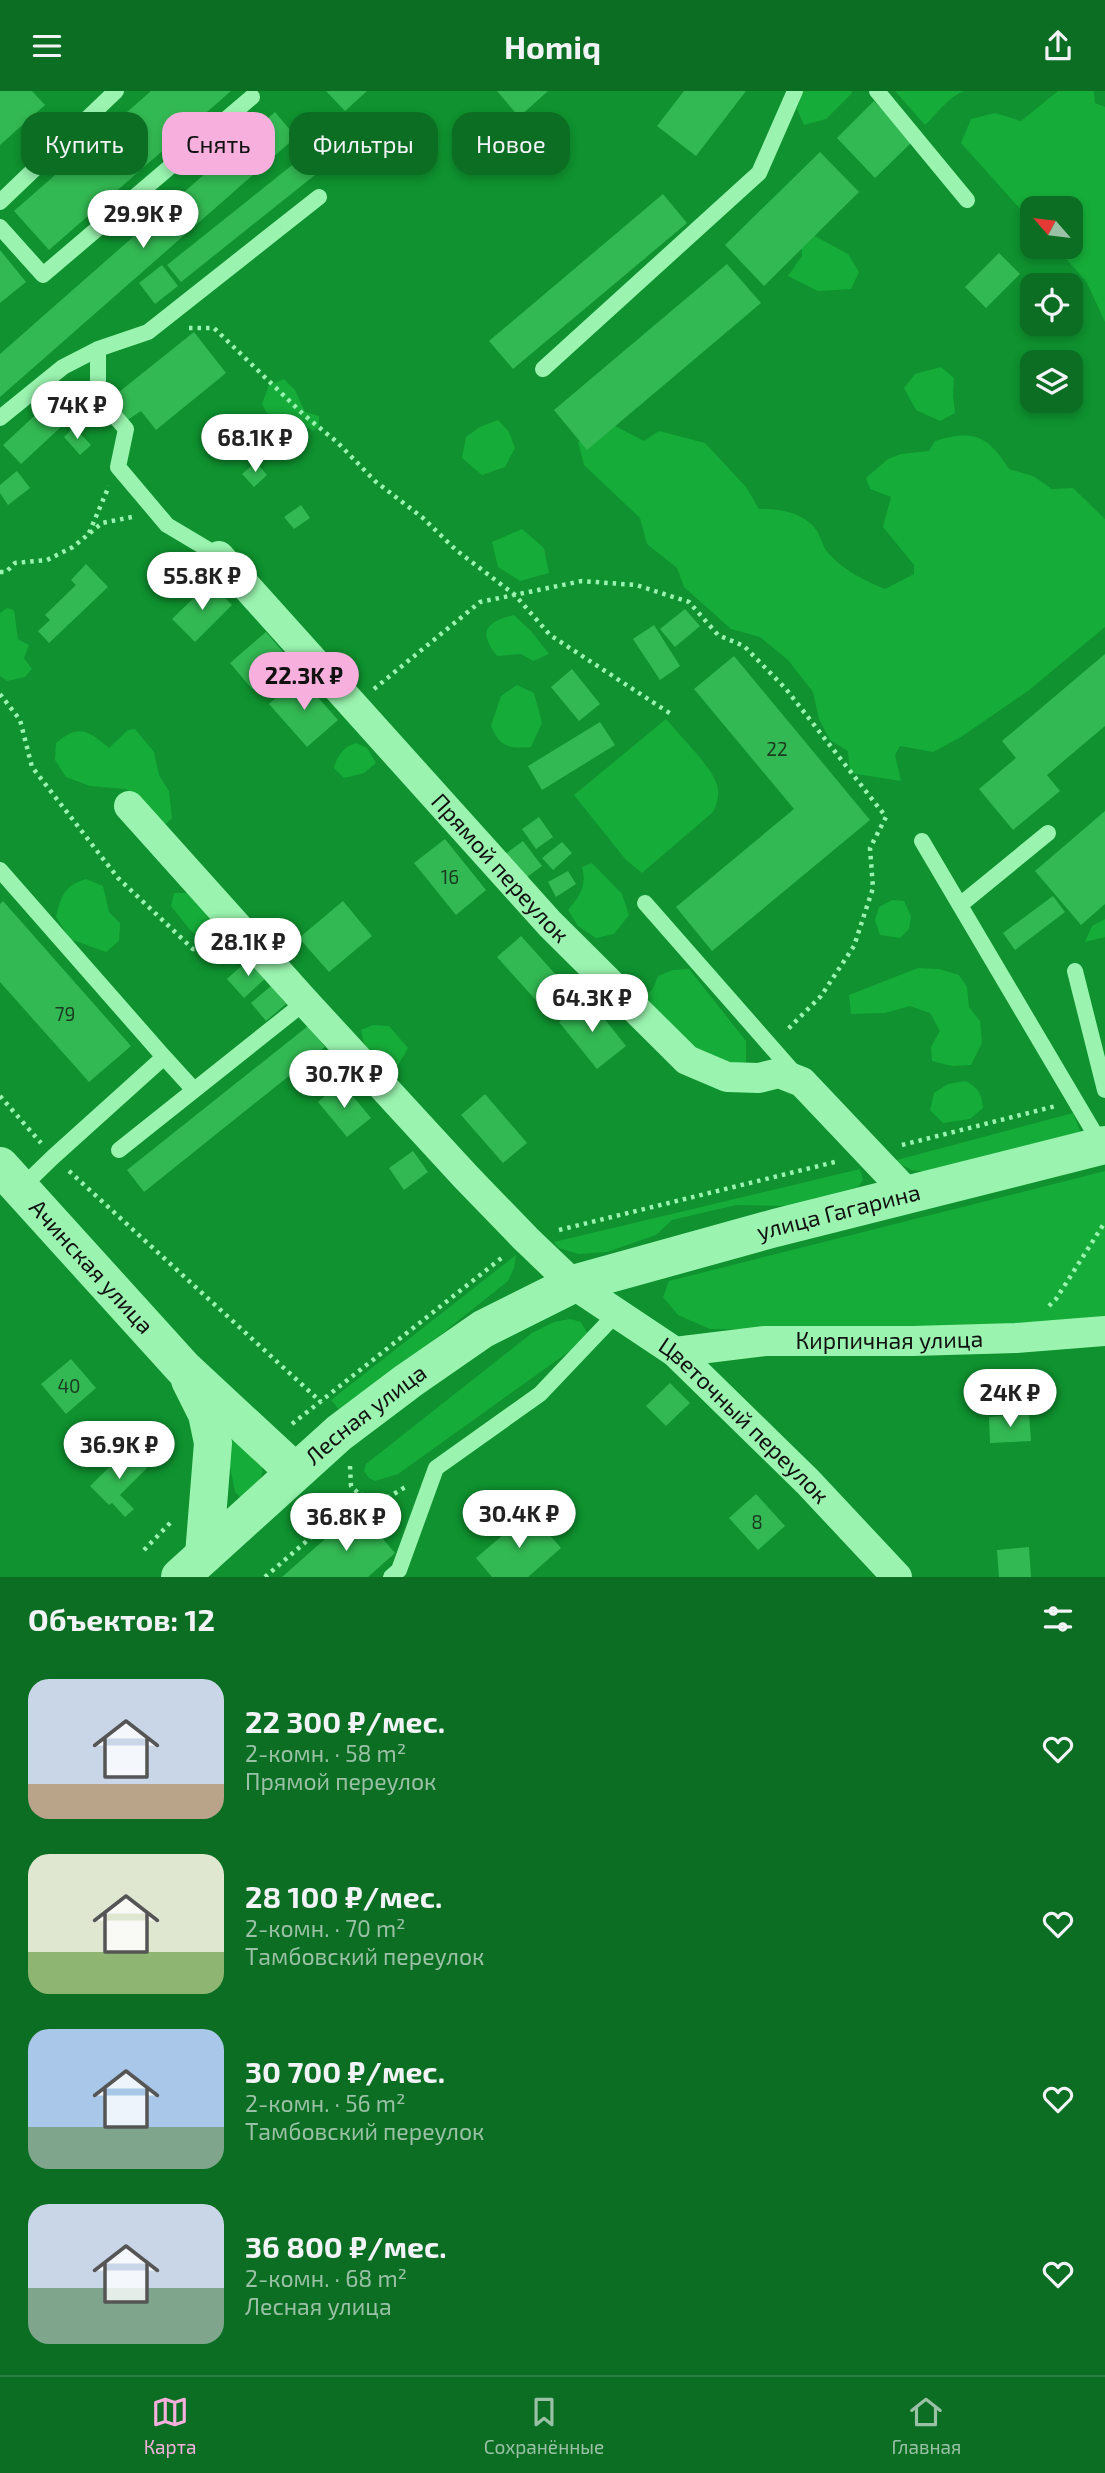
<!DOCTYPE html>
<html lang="ru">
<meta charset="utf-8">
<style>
body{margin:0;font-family:"Exo 2",sans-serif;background:#197630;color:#f1f3f6;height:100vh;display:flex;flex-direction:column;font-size:26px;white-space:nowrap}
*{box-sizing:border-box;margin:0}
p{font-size:23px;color:#9ac0a6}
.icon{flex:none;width:38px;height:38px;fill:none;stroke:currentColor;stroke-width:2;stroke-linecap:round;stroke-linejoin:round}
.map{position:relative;height:1486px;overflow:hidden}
.details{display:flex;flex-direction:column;background:#0b6e23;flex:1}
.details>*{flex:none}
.banner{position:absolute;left:21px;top:21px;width:700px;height:63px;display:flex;gap:14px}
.needle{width:46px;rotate:298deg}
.tools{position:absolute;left:1020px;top:105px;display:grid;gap:14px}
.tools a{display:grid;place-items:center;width:63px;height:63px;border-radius:14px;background:#0b6e23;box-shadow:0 4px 10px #0003;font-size:35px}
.price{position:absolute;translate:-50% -60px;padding:0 16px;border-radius:24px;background:#fff;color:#222;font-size:23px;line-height:46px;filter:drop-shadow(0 2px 4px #0008)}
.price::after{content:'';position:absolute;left:50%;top:42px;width:21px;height:16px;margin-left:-10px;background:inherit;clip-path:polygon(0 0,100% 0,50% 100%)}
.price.selected{background:#f7b0dd;color:#111}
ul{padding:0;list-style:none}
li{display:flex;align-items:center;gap:21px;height:175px;padding:0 28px}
li span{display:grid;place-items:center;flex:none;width:196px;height:140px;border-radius:21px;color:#555}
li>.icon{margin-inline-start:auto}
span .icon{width:84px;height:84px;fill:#fffc;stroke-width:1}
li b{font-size:30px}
h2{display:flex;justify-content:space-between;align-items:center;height:84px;padding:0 28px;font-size:30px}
.chip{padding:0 24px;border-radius:21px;background:#0b6e23;box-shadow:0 4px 10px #0003;font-size:24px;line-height:63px}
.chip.selected{background:#f7b0dd;color:#111}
header{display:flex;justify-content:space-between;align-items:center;height:91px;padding:0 28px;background:#0b6e23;font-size:32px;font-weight:700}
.tab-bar{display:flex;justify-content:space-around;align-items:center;height:98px;border-top:2px solid #2b8141;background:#0b6e23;font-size:19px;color:#9ac0a6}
.tab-bar a{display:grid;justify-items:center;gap:4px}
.tab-bar .selected{color:#f7b0dd}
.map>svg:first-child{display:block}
</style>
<header><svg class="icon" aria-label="menu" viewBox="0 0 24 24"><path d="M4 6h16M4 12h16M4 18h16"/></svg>Homiq<svg class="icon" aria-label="share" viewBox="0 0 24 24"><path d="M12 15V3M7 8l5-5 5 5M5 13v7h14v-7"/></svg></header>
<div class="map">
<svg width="1105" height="1486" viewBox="0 0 1105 1486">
<rect width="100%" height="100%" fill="#0f922f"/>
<!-- green -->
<path fill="#16ac39" d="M803,0H851L852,2L826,28L804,34L797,18Z
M895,0H964C947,7 938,22 925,34Z
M1058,0H1094L1095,12L1105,16V231L1086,190L1055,156H1071V117H1032V131L961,52L971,28L995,22L1021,30Z
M813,144L848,163L859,181L851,198L818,200L788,185L802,165L801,150Z
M941,276L954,287L953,305L955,322L940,330L916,319L904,297L915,283Z
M284,288L295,299L305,321L319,325V336L313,340C288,322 278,345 262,313L269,294Z
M498,329L509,341L515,357L505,376L482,384L462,367L466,346L480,336Z
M615,335L644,350L659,340L705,352L746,396L759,418C780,418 804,421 817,440C822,448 823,458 830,464C846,481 864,489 885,498L914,483V474L883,436L891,406L870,398L866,387L888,368L901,363L929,360L935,350C974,338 988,345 1009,378L1033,385L1052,398L1073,397L1105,428V536L1028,600L961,646L933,661L900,655L895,664L901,690L850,682L848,660L830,649L819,628L813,601L788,569L760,546L731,538L684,496L677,477L647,453L640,427L584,374L578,351L602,337Z
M522,438L544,457L549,482L520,490L498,476L492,451Z
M7,517L14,519L18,548L29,554L24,567L32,578L25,586L7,590L0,585V522Z
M514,524L531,540L549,563L533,570L521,563L497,565C477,540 487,530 514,524Z
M517,594L534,602L542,632L531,656C509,658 500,656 491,635L501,605Z
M666,628C679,644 712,676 717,694C720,703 717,713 713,721L642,782L626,769L574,704Z
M135,638L154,661L159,684L169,700L172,727L166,733L155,730L136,705L126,698L90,695L66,686L55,669L56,652C79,632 89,640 109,657L128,639Z
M356,652L367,657L376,672L364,682L344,687L334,677C337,665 343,656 356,652Z
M592,772L622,803L629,824L614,843L596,847L578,835L568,819C580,804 587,795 582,776Z
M86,788L103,795L109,821L120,832L119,850L106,861L70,848L56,826C61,805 65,794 86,788Z
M174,802H187L216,828L218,841L206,851L190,839L171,815Z
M892,809L904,810L911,825L909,838L900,847L880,844L875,829L879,816Z
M1105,828V846L1085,851L1092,835Z
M918,877L939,878L959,884L967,896L969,916L980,930L982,952L971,974L952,975L932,970L931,956L940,940L930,922L910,915L885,922L851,923L849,904Z
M689,878L746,950V971L730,975L704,966L644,906L653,898L658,885L673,879Z
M373,934L389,935L408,957L398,974C371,972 366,964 361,939Z
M965,990C978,996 982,1003 983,1017L970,1028L943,1032L930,1019L934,1002L948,993Z
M1073,1022L1081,1042L925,1081L912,1079L893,1070Z
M860,1078L863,1089L858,1096L788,1115L736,1114L672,1129L656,1144L607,1161L579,1163L559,1157L554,1151Z
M1105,1080V1227L934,1240L710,1238L678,1224L663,1206L669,1190Z
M516,1164L514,1177L508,1190L342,1322L331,1309Z
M570,1228L581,1231L587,1242L571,1259L398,1383L375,1390L369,1387L364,1380L366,1373L532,1242L554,1231Z
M234,1347C263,1375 277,1376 241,1407L235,1401L226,1356Z"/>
<!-- building -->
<path fill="#33b953" d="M0,0H32L45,14L0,54Z
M151,0H231L49,159L14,120Z
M326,0H367L345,20Z
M497,0H548L519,26Z
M684,0H746L696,65L657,35Z
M874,10L913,50L875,87L837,47Z
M275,21L296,46L0,306V263Z
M820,61L859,101L764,195L725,154Z
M306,63L320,80L181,191L167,174Z
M663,103L687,132L513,278L489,250Z
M0,159L26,191L0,212Z
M999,162L1020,183L986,217L965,196Z
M727,173L761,212L587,359L554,319Z
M162,174L178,195L155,213L139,192Z
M194,241L226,282L156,339L141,320L126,330L109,309Z
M58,303L76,322L21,373L3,354Z
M74,336L91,354L80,364L64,346Z
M256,371L267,384L254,396L242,383Z
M17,380L30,397L8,414L0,402V394Z
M301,414L310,427L294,438L284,426Z
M86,473L108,496L49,552L38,540L50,529L45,524L76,494L71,489Z
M210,491L232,514L195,551L172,528Z
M685,518L700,535L675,556L660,538Z
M654,534L680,575L660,589L633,548Z
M266,541L288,567L252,598L230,572Z
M1105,563V635L1047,684L1060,700L1013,739L979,698L1016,667L1002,650Z
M734,565L870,729L712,860L676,816L794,718L694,598Z
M572,578L600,613L579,630L551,596Z
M300,586L338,629L307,656L269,613Z
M600,631L615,654L542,699L528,675Z
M1105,720V813L1081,834L1035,780Z
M539,726L553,746L536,758L522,738Z
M445,748L486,799L456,824L414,772Z
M523,750L542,775L523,789L504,764Z
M562,751L572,762L553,779L542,767Z
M568,780L576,793L556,806L548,791Z
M1053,805L1065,821L1015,859L1003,842Z
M3,810L131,955L89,991L0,891V813Z
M343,810L372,845L329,881L299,847Z
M521,845L566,895L542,916L497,866Z
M251,866L268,885L244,907L227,888Z
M271,895L286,913L266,930L251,912Z
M588,907L626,955L597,978L559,931Z
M308,935L325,956L144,1101L127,1079Z
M341,991L371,1027L347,1046L318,1011Z
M485,1003L527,1052L503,1072L461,1024Z
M413,1060L428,1081L404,1099L389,1077Z
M71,1268L96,1297L66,1323L41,1293Z
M670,1292L690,1312L666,1335L646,1315Z
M1029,1323L1031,1350L990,1352L989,1326Z
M128,1358L147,1377L120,1404L134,1418L125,1426L112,1412L109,1414L90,1395Z
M756,1403L785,1435L758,1459L729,1427Z
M358,1419L395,1462L368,1486H282Z
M530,1421L561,1457L528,1486H492L476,1467Z
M1029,1456L1031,1486H999L997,1459Z"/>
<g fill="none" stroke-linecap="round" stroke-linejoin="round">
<!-- path -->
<path stroke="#9af4af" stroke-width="4.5" stroke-dasharray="3.5 5" stroke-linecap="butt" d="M189,237H214L304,324L337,351L375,390L423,427L456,459L515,504L550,544L671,623
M89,442L109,395
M0,481H6L15,472L47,469L73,456L102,432L132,426
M374,598L480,511L582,490L636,494L689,511L718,544L744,555L786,598L886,726L870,757L873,797L854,855L821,905L786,940
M0,603L20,629L32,676L118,787L193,858H218
M0,1005L41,1052
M902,1054L1056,1015
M69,1080L321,1311
M559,1139L839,1070
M1049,1215L1056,1208L1105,1131
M292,1333L504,1165
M350,1375L351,1395L360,1404L389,1406L407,1395
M144,1459L173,1429
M265,1486L360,1404"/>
<!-- service -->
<path stroke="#9af4af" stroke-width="16" d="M877,0L967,109
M0,111L116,0
M0,136L43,184L252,6
M98,258V306L126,338L118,376L167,434L219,465
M543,278L759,82L795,0
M0,327L63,276L98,258L148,241L319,106
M922,750L1102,1055
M0,779L164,966L53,1066L20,1098
M645,812L796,984
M960,814L1048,742
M1075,880L1105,999
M164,966L194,999
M119,1059L305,911
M391,1486L399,1479L436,1377L540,1303L617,1222"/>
<!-- minor -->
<g stroke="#9af4af" stroke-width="30">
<path id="s1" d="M219,465L550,833L687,969L727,986L759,987L779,982L802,991L910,1105"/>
<path id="s2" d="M129,715L305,911L466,1086L526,1148L573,1193L675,1261L808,1391L897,1486"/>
<path id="s3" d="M675,1261L765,1250H913L1016,1247L1105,1240"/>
</g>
<!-- tertiary -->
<g stroke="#9af4af" stroke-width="38">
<path id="s4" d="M0,1075L184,1278L295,1381"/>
<path d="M190,1289L207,1323L213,1352L204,1464"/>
<path id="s5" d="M180,1486L339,1342L408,1290L483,1238L573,1193L775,1137L1105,1054"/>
</g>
</g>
<g text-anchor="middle" stroke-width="7" stroke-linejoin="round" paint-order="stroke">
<!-- number labels -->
<g font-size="19" fill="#1a3b22">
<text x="777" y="665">22</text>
<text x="450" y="793">16</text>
<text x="65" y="930">79</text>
<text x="69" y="1302">40</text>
<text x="757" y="1438">8</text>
</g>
<!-- street labels -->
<g font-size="23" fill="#111" stroke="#0f922f">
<text dy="8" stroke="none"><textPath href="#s1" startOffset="420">Прямой переулок</textPath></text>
<text dy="8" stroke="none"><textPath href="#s5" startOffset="768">улица Гагарина</textPath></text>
<text dy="8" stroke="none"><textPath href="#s4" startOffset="136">Ачинская улица</textPath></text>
<text dy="8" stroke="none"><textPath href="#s3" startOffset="215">Кирпичная улица</textPath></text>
<text dy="8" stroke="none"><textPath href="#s5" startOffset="247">Лесная улица</textPath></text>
<text dy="8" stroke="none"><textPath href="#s2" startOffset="872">Цветочный переулок</textPath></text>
</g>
</g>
</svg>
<div class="tools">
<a><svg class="needle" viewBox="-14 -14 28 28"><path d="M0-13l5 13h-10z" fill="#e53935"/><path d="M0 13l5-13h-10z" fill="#9ac0a6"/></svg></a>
<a><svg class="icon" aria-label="locate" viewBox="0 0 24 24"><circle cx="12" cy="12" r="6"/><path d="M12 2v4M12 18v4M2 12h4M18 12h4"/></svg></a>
<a><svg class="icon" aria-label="layers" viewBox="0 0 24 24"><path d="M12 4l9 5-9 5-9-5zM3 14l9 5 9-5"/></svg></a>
</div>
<b class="price" style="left:143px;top:159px">29.9K ₽</b>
<b class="price" style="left:77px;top:350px">74K ₽</b>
<b class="price" style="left:255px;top:383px">68.1K ₽</b>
<b class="price" style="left:202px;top:521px">55.8K ₽</b>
<b class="price selected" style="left:304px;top:621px">22.3K ₽</b>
<b class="price" style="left:248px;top:887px">28.1K ₽</b>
<b class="price" style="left:592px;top:943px">64.3K ₽</b>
<b class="price" style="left:344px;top:1019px">30.7K ₽</b>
<b class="price" style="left:1010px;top:1338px">24K ₽</b>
<b class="price" style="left:119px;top:1390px">36.9K ₽</b>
<b class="price" style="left:519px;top:1459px">30.4K ₽</b>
<b class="price" style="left:346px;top:1462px">36.8K ₽</b>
<div class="banner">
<a class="chip">Купить</a>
<a class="chip selected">Снять</a>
<a class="chip">Фильтры</a>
<a class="chip">Новое</a>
</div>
</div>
<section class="details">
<h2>Объектов: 12<svg class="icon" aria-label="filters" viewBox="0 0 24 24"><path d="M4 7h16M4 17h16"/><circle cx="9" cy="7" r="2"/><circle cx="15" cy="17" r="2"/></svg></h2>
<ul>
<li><span style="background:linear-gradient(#c9d6e8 75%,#b9a48a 0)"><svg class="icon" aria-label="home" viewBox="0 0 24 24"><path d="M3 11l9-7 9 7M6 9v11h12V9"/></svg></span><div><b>22 300 ₽/мес.</b><p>2-комн. · 58 m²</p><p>Прямой переулок</p></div><svg class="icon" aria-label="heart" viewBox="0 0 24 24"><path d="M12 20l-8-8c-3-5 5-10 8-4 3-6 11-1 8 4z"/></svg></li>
<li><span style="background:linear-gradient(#dfe7d0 70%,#8fb573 0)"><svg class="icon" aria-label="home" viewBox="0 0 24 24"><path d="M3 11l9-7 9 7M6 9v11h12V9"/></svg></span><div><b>28 100 ₽/мес.</b><p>2-комн. · 70 m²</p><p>Тамбовский переулок</p></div><svg class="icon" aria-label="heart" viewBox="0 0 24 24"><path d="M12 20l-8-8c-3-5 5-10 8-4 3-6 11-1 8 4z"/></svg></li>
<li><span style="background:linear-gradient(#a9c7e8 70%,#7fa58c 0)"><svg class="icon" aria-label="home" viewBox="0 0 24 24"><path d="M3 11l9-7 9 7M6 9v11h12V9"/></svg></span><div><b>30 700 ₽/мес.</b><p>2-комн. · 56 m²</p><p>Тамбовский переулок</p></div><svg class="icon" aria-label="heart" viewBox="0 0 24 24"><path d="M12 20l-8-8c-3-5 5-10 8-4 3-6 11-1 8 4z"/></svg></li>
<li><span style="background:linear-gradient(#c9d6e8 60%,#7fa58c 0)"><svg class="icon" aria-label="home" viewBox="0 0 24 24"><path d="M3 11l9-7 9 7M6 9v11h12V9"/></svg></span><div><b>36 800 ₽/мес.</b><p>2-комн. · 68 m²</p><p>Лесная улица</p></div><svg class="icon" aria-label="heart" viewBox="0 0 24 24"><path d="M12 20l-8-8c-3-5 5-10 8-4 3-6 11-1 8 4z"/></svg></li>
</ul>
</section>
<nav class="tab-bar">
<a class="selected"><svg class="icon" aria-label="map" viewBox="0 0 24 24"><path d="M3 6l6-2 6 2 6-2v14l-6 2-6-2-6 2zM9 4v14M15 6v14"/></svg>Карта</a>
<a><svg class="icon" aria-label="saved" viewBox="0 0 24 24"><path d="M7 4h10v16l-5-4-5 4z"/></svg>Сохранённые</a>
<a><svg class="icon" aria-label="home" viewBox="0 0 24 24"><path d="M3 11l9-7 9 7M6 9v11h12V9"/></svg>Главная</a>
</nav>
